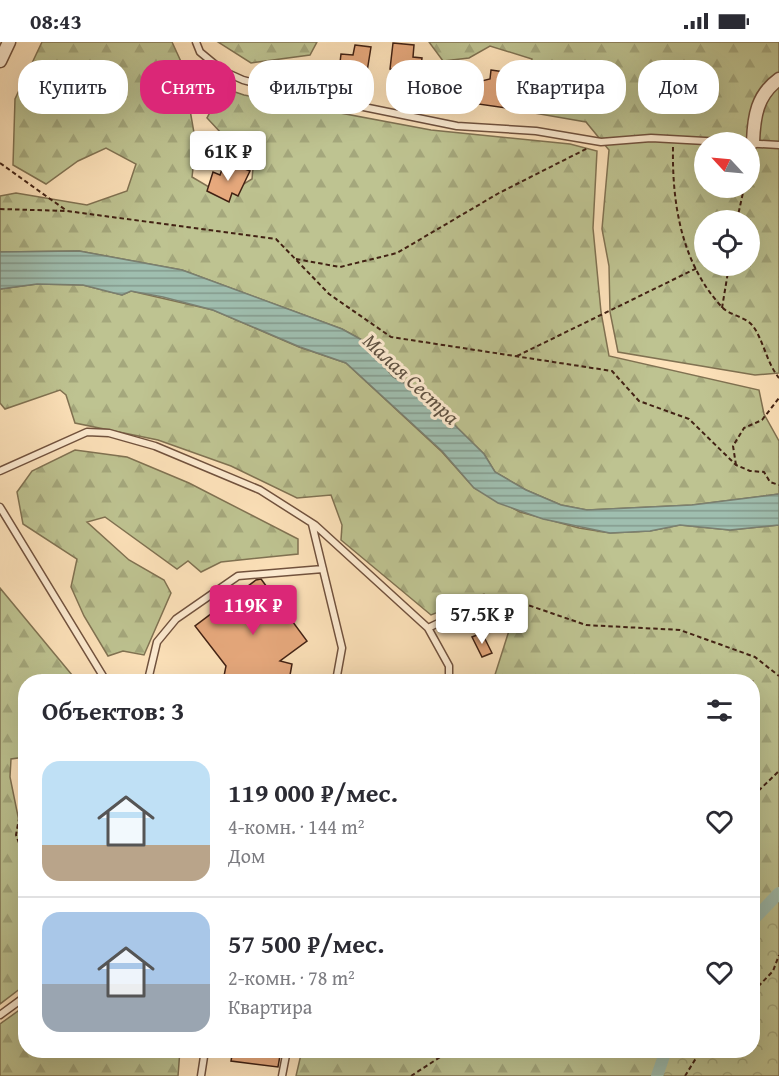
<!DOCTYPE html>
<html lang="ru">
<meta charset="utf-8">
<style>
body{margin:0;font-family:"Gentium Book Plus",serif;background:#f2f2f3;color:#2b2b33;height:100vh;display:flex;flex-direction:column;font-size:22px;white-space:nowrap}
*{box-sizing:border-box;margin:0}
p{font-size:20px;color:#7c7c81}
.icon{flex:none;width:33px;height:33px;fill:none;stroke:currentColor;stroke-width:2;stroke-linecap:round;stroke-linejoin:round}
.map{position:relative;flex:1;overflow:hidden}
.drawer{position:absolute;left:18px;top:632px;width:742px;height:384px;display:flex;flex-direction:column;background:#fff;border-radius:24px;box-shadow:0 6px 24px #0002}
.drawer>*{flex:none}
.banner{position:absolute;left:18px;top:18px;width:744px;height:54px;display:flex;gap:12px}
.needle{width:39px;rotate:296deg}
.buttons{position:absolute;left:694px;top:90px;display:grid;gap:12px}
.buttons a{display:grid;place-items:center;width:66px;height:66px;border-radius:50%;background:#fff;box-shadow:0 6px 24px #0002;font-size:30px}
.price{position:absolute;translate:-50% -51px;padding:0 14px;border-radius:6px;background:#fff;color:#222;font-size:20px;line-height:39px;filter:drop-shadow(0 2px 3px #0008)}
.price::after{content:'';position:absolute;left:50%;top:36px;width:18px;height:14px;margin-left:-9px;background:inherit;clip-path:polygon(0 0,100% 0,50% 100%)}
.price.active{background:#db2777;color:#fff}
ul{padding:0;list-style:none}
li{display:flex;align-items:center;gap:18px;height:150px;padding:0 24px}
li+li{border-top:2px solid #e1e1e2}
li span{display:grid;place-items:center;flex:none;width:168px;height:120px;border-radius:18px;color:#555}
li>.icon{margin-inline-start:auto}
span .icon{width:72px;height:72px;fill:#fffc;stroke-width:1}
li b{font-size:26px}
h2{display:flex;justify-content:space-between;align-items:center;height:72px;padding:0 24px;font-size:26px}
.chip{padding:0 21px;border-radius:24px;background:#fff;box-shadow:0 6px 24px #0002;font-size:21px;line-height:54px}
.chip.active{background:#db2777;color:#fff}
.status{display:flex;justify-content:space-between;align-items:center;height:42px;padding:0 30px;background:#fff;direction:ltr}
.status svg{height:16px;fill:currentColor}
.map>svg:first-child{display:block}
</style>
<div class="status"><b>08:43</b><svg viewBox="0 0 49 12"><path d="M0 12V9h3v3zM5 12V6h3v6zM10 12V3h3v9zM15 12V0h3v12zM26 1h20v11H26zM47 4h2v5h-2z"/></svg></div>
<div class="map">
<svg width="779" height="1034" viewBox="0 0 779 1034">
<defs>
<pattern id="forest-firs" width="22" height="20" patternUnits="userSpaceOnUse" patternTransform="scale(1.5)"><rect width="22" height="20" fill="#bec391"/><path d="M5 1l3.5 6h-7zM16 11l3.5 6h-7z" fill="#a4a77c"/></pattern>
<pattern id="park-crowns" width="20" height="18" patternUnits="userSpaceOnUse" patternTransform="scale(1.5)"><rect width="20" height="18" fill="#bec391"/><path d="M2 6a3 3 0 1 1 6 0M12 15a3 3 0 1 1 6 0" fill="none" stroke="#a4a77c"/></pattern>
<pattern id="water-rules" width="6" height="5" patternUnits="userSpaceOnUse" patternTransform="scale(1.5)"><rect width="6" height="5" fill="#9fbeaf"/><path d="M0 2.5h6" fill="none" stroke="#839a8d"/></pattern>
</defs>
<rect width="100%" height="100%" fill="#fde2ba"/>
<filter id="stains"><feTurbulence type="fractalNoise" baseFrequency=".00333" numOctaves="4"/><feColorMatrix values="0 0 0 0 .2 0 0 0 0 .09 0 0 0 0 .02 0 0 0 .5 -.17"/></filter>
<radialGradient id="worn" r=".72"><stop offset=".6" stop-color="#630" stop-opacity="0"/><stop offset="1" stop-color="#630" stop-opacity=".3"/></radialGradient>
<!-- forest -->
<path fill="url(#forest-firs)" stroke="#807252" stroke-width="1.5" fill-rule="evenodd" d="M42,0H172L183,24L172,52L190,68L196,102L192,135L224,154L252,137L255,106L223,93L207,76L223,46L244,53L431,88L570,102L597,109L593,186L601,270L609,314L759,348L764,372L779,399V452L692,463L587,468L561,463L526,448L495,430L484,412L421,350L393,335L380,319L373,304L342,287L182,228L79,209L0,210V154L16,151L87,163L127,149L136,122L106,106L78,119L46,142L13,123L15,57Z
M218,0H317L310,13L251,21Z
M429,0H779V331L755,333L618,310L610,270L609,224L602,187L609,108L586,80L522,69L532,17L490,4L469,16L443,19ZM705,100H750V146H705ZM705,178H750V224H705Z
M37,242L83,243L122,253L131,249L213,268L299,305L346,321L442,410L474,446L520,470L579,486L610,491L650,489L680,483L730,488L779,483V1034H296L302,1008H753V639H493L513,576L484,552L431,573L341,498L342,483L331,453L297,456L231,424L158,398L75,381L66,353L60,348L5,367L0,361V247Z
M75,408L127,415L189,441L298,497V512L221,520L201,530L188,519L177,527L105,475L87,480L129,518L164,538L171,551L144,613L123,609L108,614L84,574L71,545L77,517L23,482L17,450L32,429Z
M0,546L77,639H26L25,715L11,717L10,735L21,789L23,811L25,814V853L20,852L25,857V943L0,962Z
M25,964L26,1008H180L178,1034H0V982Z"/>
<!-- park -->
<path fill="url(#park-crowns)" stroke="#807252" stroke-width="1.5" d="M779,851V1034H657L666,1008H753V878Z"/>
<!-- water -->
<path fill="url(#water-rules)" stroke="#7a8071" stroke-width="1.5" d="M79,209L182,228L342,287L373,304L380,319L393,335L421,350L484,412L495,430L526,448L561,463L587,468L692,463L779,452V483L730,488L680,483L650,489L610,491L543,477L498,461L474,446L442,409L346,321L300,305L213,268L163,255L131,249L122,253L83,243L37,242L0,247V210Z"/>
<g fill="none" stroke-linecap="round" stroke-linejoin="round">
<!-- canal -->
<path stroke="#9fbeaf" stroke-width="12" d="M753,878L779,851
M657,1034L666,1008"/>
</g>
<!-- building -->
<path fill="#e7a97d" stroke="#422214" stroke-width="1.5" d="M393,1L414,3L413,15L422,16L420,33L429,34L428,47L418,46V52L398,50L400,28L390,27Z
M355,3L371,5L365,42L358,41L357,48L337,46L341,12L353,13Z
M491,28L525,33L521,68L472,61V64L457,63L459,50L472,52L473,41L490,37Z
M198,30L213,39L200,62L185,53Z
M230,121L250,129L238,154L232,151L229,160L207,149L213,130L220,133L224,122Z
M261,537L307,599L280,619L292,622L289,639H223L226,624L195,584L256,538Z
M482,591L492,611L482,615L472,595Z
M233,1008H281L278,1025L231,1019Z"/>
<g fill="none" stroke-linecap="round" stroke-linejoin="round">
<!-- service casing -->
<g stroke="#71523e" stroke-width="9">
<path id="service" d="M196,0L200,10L223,29L243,38L280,48L457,84L536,89L601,100L651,96L779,103
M0,429L87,390L109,391L155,404L260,448L315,483L428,586L449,624V639
M0,465L106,639
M312,482L342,606L336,639
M428,586L474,564L513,559
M144,639L148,638L157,600L176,577L238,534L323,527
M0,973L26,954
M201,1034L205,1008
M282,1034L287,1008"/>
</g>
<!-- minor casing -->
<g stroke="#71523e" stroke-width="15">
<path id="minor" d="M0,19L9,0
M753,100C754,74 757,53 779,37"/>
</g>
<!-- path -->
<path stroke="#422214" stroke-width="2" stroke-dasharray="4.5 3" stroke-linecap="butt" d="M673,105C672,161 681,220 721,264C728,273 744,274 752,283C763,296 766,320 779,336
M0,121L67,169
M0,167L67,169L276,197L329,252L391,295L612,329L639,359L689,377L736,423L750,429L764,430L770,440L779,443
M737,178L744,146
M296,217L340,225L397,211L499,151L588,106
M722,266L729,224
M517,314L697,226
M736,423L733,404L744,386L762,378L779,356
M522,561L586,583L680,588L755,615L779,634
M26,738L16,793L26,819
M753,754L779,729
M753,950L773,929L779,913
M411,1034L451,1008
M685,1034L701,1008"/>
<!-- service -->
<use href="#service" stroke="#feecd2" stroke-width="6"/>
<!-- minor -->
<use href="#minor" stroke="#feecd2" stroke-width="12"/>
</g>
<g text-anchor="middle" stroke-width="6" stroke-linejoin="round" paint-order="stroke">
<!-- water labels -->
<g font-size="21" font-style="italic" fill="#5e5142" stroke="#feecd2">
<text transform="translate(411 337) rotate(43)" y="7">Малая Сестра</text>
</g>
</g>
<rect width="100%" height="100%" filter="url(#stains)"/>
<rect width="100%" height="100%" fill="url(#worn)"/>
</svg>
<div class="buttons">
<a><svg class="needle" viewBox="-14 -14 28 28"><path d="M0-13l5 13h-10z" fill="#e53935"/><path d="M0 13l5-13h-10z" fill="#7c7c81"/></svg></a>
<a><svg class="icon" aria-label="locate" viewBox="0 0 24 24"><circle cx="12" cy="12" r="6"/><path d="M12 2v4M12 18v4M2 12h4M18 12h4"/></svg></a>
</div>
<b class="price" style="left:228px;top:140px">61K ₽</b>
<b class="price active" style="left:253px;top:594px">119K ₽</b>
<b class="price" style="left:482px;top:603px">57.5K ₽</b>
<div class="banner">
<a class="chip">Купить</a>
<a class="chip active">Снять</a>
<a class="chip">Фильтры</a>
<a class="chip">Новое</a>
<a class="chip">Квартира</a>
<a class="chip">Дом</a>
</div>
<section class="drawer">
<h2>Объектов: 3<svg class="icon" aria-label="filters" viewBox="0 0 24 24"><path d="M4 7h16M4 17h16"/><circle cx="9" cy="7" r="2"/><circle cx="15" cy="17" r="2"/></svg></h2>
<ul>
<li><span style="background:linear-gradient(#bfe0f5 70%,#b9a48a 0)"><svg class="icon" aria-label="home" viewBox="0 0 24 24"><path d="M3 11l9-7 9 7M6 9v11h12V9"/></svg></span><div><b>119 000 ₽/мес.</b><p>4-комн. · 144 m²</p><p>Дом</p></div><svg class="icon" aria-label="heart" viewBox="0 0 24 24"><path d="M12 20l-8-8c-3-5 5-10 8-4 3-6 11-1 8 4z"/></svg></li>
<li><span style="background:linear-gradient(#a9c7e8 60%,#9aa5b1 0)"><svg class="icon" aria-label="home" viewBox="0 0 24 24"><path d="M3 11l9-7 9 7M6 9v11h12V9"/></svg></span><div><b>57 500 ₽/мес.</b><p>2-комн. · 78 m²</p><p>Квартира</p></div><svg class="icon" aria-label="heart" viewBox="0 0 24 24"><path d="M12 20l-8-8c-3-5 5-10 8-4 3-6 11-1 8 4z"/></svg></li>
</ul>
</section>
</div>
